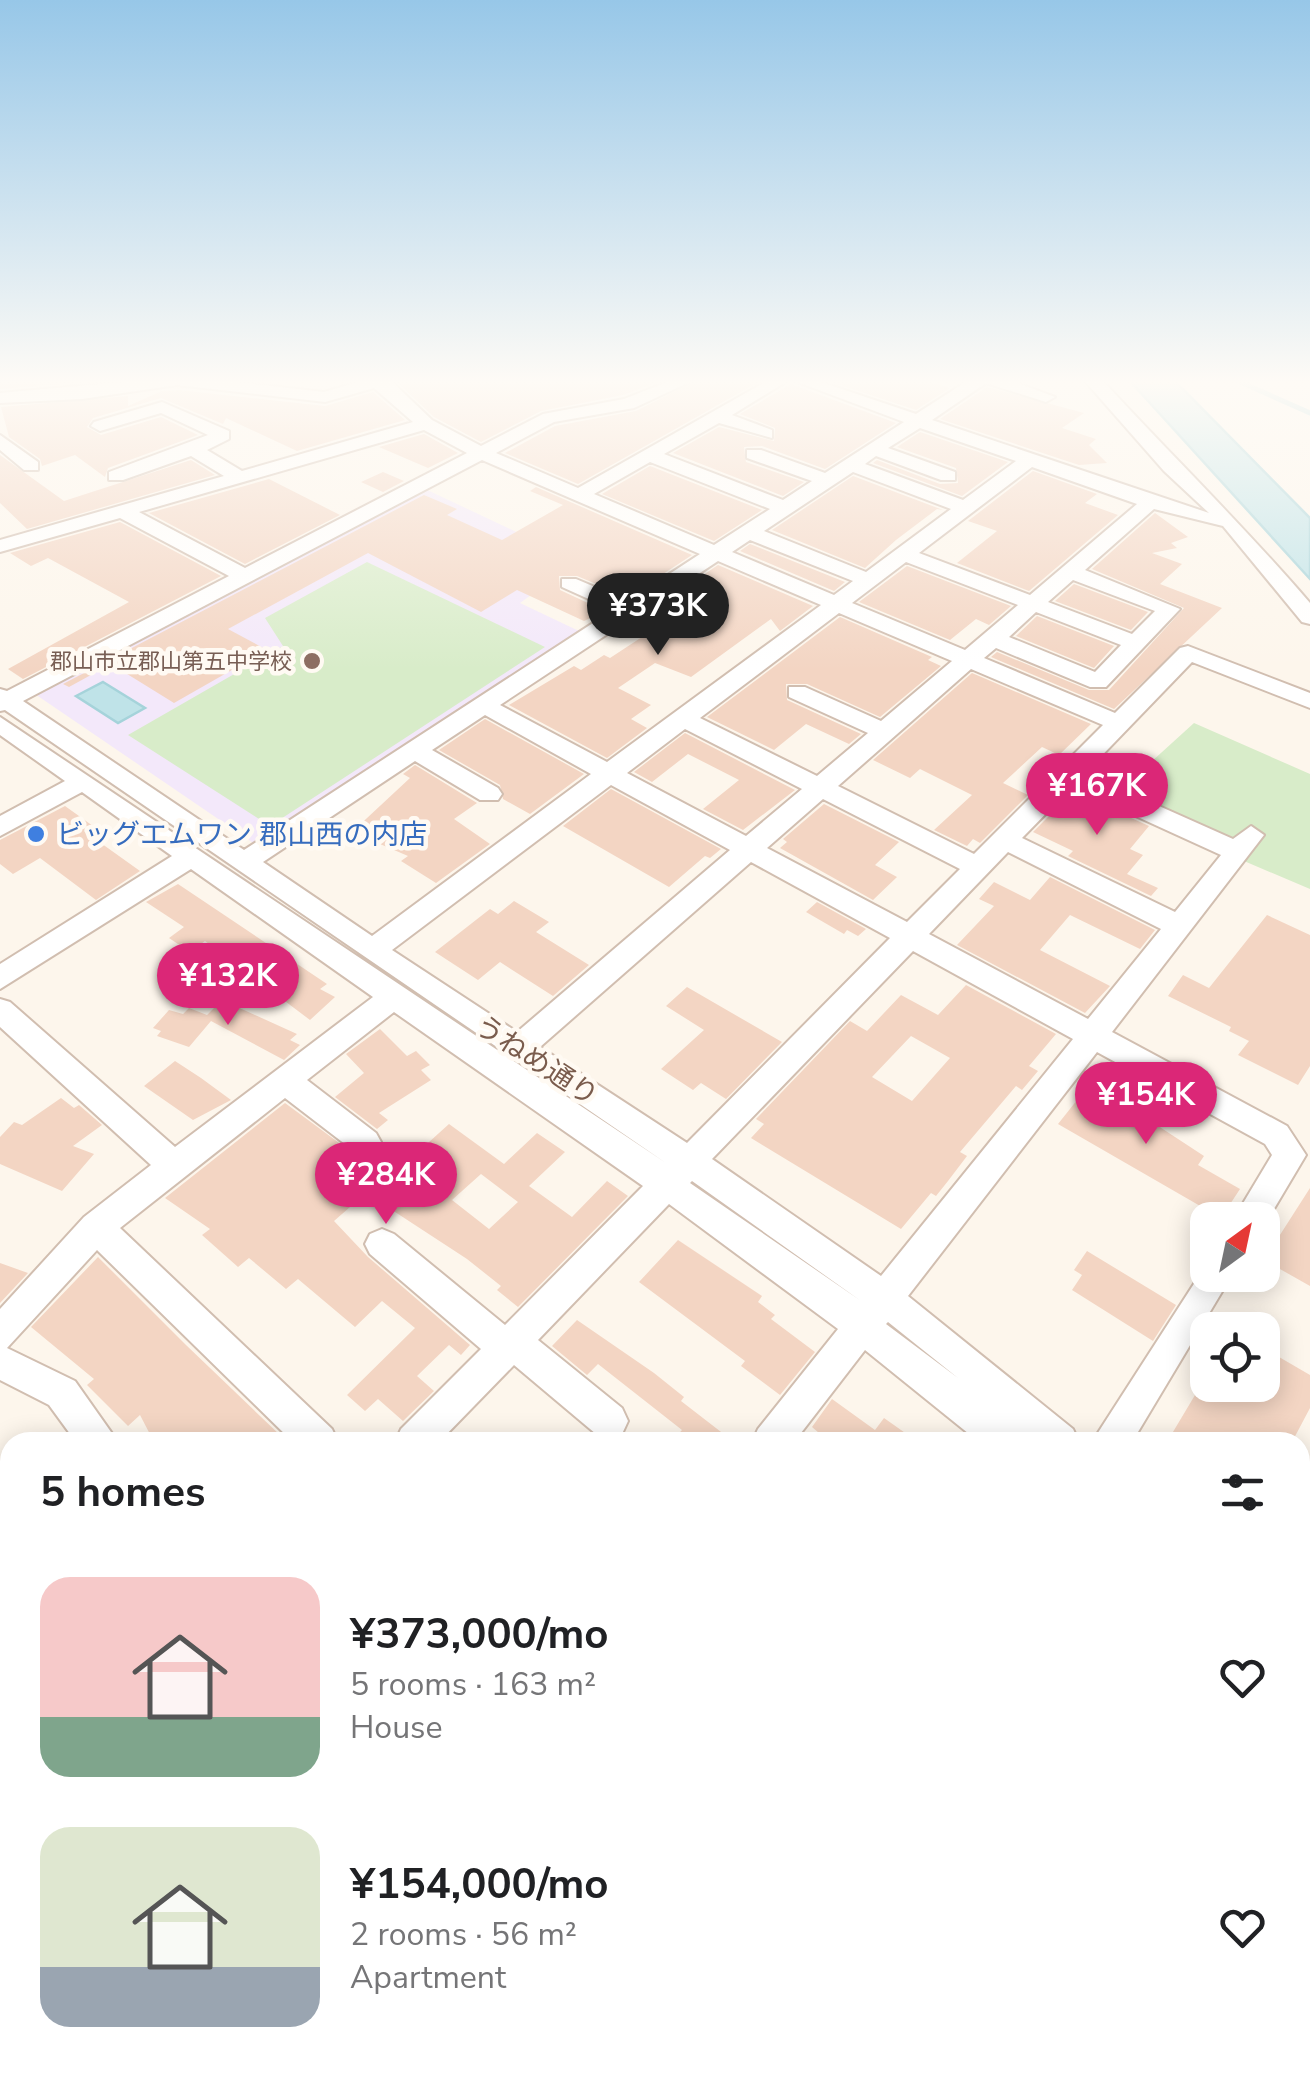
<!DOCTYPE html>
<meta charset="utf-8">
<style>
body{margin:0;font-family:"Nunito Sans","Noto Sans JP",sans-serif;background:#f2f2f2;color:#202124;height:100vh;display:flex;flex-direction:column;font-size:38px;white-space:nowrap}
*{box-sizing:border-box;margin:0}
p{font-size:32px;color:#757577}
.icon{flex:none;width:55px;height:55px;fill:none;stroke:currentColor;stroke-width:2;stroke-linecap:round;stroke-linejoin:round}
.map{position:relative;flex:1;overflow:hidden}
.side{position:absolute;left:0px;top:1432px;width:1310px;height:642px;display:flex;flex-direction:column;background:#fff;border-radius:30px 30px 0 0;box-shadow:0 5px 25px #0003}
.side>*{flex:none}
.needle{width:65px;rotate:33deg}
.controls{position:absolute;left:1190px;top:1202px;display:grid;gap:20px}
.controls a{display:grid;place-items:center;width:90px;height:90px;border-radius:20px;background:#fff;box-shadow:0 5px 25px #0003;font-size:50px}
.price{position:absolute;translate:-50% -85px;padding:0 22px;border-radius:35px;background:#db2777;color:#fff;font-size:32px;line-height:65px;filter:drop-shadow(0 2px 5px #0008)}
.price::after{content:'';position:absolute;left:50%;top:60px;width:30px;height:22px;margin-left:-15px;background:inherit;clip-path:polygon(0 0,100% 0,50% 100%)}
.price.selected{background:#222;color:#fff}
ul{padding:0;list-style:none}
li{display:flex;align-items:center;gap:30px;height:250px;padding:0 40px}
li span{display:grid;place-items:center;flex:none;width:280px;height:200px;border-radius:30px;color:#555}
li>.icon{margin-inline-start:auto}
span .icon{width:120px;height:120px;fill:#fffc;stroke-width:1}
li b{font-size:42px}
h2{display:flex;justify-content:space-between;align-items:center;height:120px;padding:0 40px;font-size:42px}
.map>svg:first-child{display:block}
</style>
<div class="map">
<svg width="1310" height="2074" viewBox="0 0 1310 2074">
<rect width="100%" height="100%" fill="#fdf6ec"/>
<!-- education -->
<path fill="#f3e8fa" d="M421,487L529,538L552,580L520,603L579,631L258,846L32,692Z"/>
<!-- green -->
<path fill="#d8ecc9" d="M367,562L545,647L270,826L128,735L283,646L265,618Z
M1194,723L1310,774V889L1244,861L1249,854L1118,792Z"/>
<!-- water -->
<path fill="#bfe3e8" stroke="#a5d3da" stroke-width="2.5" d="M1129,380H1174L1310,518V579Z
M103,682L145,708L118,723L76,696Z"/>
<g fill="none" stroke-linecap="round" stroke-linejoin="round">
<!-- stream -->
<path stroke="#a5d3da" stroke-width="5" d="M1236,380L1310,413"/>
</g>
<!-- building -->
<path fill="#f3d5c3" fill-rule="evenodd" d="M0,380H108L0,389Z
M395,380L495,381L663,380L623,395L541,411L481,442L434,417Z
M697,380H762L578,484L505,453L555,426L636,411Z
M825,380H924L950,388L916,410Z
M791,384L896,423L825,469L762,446L744,447L746,462L804,482L783,496L673,453L719,427L774,441L775,428L740,414Z
M987,387L1084,413L1062,428L1096,439L1089,445L1107,463L1079,465L940,419Z
M179,390L325,406L373,392L405,420L297,451L226,418L223,424L161,398L93,418L87,427L101,435L161,417L198,435L108,468L105,477L75,455L42,466L40,459L9,437L1,407L128,396V406L162,391Z
M920,432L1008,462L962,496L873,463L877,460L940,484L958,483L956,468L897,447Z
M424,434L458,453L428,468L379,447Z
M0,455L64,501L191,460L215,475L27,529L0,503Z
M650,466L762,510L714,541L602,494Z
M1033,471L1097,494L1085,503L1118,515L1029,591L957,563L997,531L968,521Z
M383,472L404,481L383,492L361,482Z
M853,476L943,510L937,509L896,540L865,568L772,530Z
M269,479L340,515L245,564L149,513Z
M536,487L692,555L628,597L577,576H559L560,590L605,611L584,621L517,590L481,612L368,553L228,629L267,650L174,703L111,664L69,687L63,684L424,495L457,509L447,515L502,540L563,505L530,491Z
M1155,513L1188,537L1171,543L1177,548L1152,553L1182,564L1160,584L1222,608L1114,709L991,657L997,652L1089,690H1109L1184,608L1092,569Z
M120,522L221,576L23,679L8,669L129,602L48,558L31,566L10,553Z
M750,544L845,582L834,591L740,551Z
M718,565L813,606L780,631L771,619L691,677L655,663L618,688L651,705L631,719L647,728L607,758L509,705L574,666L581,670L604,655L610,658L671,618L653,609Z
M907,566L1011,606L989,625L976,619L950,640L859,602Z
M1074,584L1148,612L1131,630L1055,601Z
M1037,616L1114,646L1094,668L1016,636Z
M840,617L932,657L928,660L941,666L880,717L807,684H786L787,700L861,734L849,744L806,724L774,750L707,717Z
M972,673L1091,724L1059,755L1042,747L1003,783L1028,795L980,843L973,839L967,846L934,830L972,795L920,769L910,778L873,760Z
M485,719L584,774L530,814L503,799L500,785L439,750Z
M685,733L795,790L743,830L703,809L739,780L688,754L652,782L634,772Z
M415,765L477,803L454,819L490,844L436,883L401,861L408,856L352,832L410,778L403,774Z
M611,789L721,849L710,858L705,856L669,887L563,826Z
M1073,792L1149,826L1130,849L1143,855L1127,874L1158,888L1151,896L1068,856L1073,851L1033,832Z
M824,804L899,842L875,865L897,877L873,900L780,848L787,842L783,839Z
M65,806L93,826L84,831L140,871L96,900L40,858L13,874L0,864V840Z
M1050,877L1155,930L1140,949L1070,915L1040,950L1110,986L1085,1013L957,945L994,906L979,899L994,882L1030,900Z
M178,884L327,984L320,989L335,997L310,1020L205,941L190,952L169,938L184,927L146,902Z
M514,901L549,922L536,932L589,965L553,996L500,962L478,980L435,952L490,909L498,914Z
M817,902L866,929L858,936L847,930L844,934L806,912Z
M1267,915L1310,935V1066L1298,1085L1238,1055L1249,1041L1229,1031L1231,1027L1168,996L1183,975L1209,988Z
M966,985L1056,1034L1029,1066L1038,1071L1022,1090L1016,1086L960,1152L967,1156L948,1181L936,1196L931,1193L901,1229L751,1138L764,1124L756,1119L850,1021L867,1031L901,995L938,1015ZM911,1036L950,1058L912,1101L872,1077Z
M687,987L782,1042L726,1099L701,1083L693,1090L661,1069L704,1030L666,1006Z
M222,1000L297,1034L290,1040L300,1045L284,1060L211,1021L189,1047L157,1036L161,1031L153,1028L169,1010L183,1014L189,1008L207,1015Z
M380,1029L407,1056L416,1051L430,1065L421,1070L431,1080L379,1113L388,1120L377,1129L335,1097L364,1073L346,1054Z
M175,1061L201,1078L231,1100L193,1120L144,1086Z
M1097,1075L1124,1090L1117,1099L1204,1156L1198,1165L1240,1189L1221,1218L1058,1124Z
M61,1098L74,1108L79,1105L102,1125L73,1146L94,1154L62,1191L0,1164V1137L14,1122L22,1125Z
M285,1103L388,1179L449,1124L504,1164L537,1133L565,1152L529,1186L572,1217L607,1181L628,1196L518,1307L497,1290L501,1286L467,1259L366,1193L334,1221L368,1257L470,1345L461,1355L449,1345L417,1376L434,1391L403,1421L378,1399L365,1411L347,1395L415,1328L382,1301L355,1327L298,1279L286,1289L249,1258L238,1267L202,1235L210,1229L165,1198ZM481,1174L518,1202L489,1229L452,1200Z
M1310,1188V1286L1264,1260Z
M678,1240L762,1296L758,1302L775,1315L771,1319L815,1352L780,1395L741,1366L745,1361L639,1282Z
M1087,1251L1176,1305L1153,1341L1072,1290L1082,1275L1074,1270Z
M98,1257L186,1345L281,1436L274,1442H154L140,1415L128,1426L87,1385L94,1379L31,1327Z
M0,1263L28,1273L0,1303Z
M577,1320L654,1373L684,1397L681,1401L734,1442H671L682,1430L598,1364L587,1375L552,1346Z
M1262,1347L1310,1375V1408L1292,1442H1167L1201,1385H1262Z
M832,1399L875,1430L884,1418L918,1442H811L819,1433L812,1427Z"/>
<g fill="none" stroke-linecap="round" stroke-linejoin="round">
<!-- minor casing -->
<g stroke="#d1beb0" stroke-width="4">
<path id="minor" d="M145,380H218L324,392L365,380H390L432,420L481,446L543,414L624,399L672,380H694L634,408L554,422L496,453L578,488L769,380H789L732,415L772,430V438L719,423L664,454L783,500L812,481L747,458V450H761L825,473L904,422L792,380H815L916,414L969,380H1009L1055,397L1046,402L986,383L932,420L1209,513L1164,471L1084,380H1102C1171,455 1244,526 1310,603V624L1302,622L1223,526L1154,509L1085,570L1180,609L1106,687H1090L996,648L984,658L1115,713L1180,648L1188,646L1310,693V708L1192,662L1085,773L1233,839L1251,826L1264,835L1112,1032L1287,1126L1306,1155L1262,1229V1220H1233L1272,1155L1265,1144L1097,1052L908,1296L1073,1429L1079,1442H1033L1021,1432L1025,1442H979L865,1350L794,1442H752L758,1429L838,1329L669,1204L538,1340L622,1408L628,1421L622,1434L609,1439L596,1434L514,1365L439,1442H395L401,1429L481,1349L370,1254L365,1244L370,1234L382,1229L394,1234L505,1325L643,1186L394,1012L307,1080L376,1133L381,1142L376,1151L365,1155L354,1151L285,1098L120,1228L332,1429L338,1442H293L97,1250L7,1348L75,1381L118,1442H76L49,1405L0,1380V1309L84,1217L151,1165L0,1027V999L10,1002L175,1147L373,997L191,869L0,989V964L172,856L82,792L0,836V816L65,781L0,735V717L666,1163L5,710L0,711V689L7,691L229,576L120,518L0,552V540L224,476L191,456L123,480H109V472L208,435L161,413L100,431L91,426L94,422L162,402L229,431V439L207,450L242,471L413,422L374,388L325,402L177,385L82,399L0,403V393ZM920,428L1016,461L963,500L865,464L876,456L941,480H955V472L888,448ZM424,430L467,453L245,568L139,512ZM482,460L700,554L628,601L576,579H562V587L613,610L244,850L23,701ZM650,462L770,509L714,545L594,494ZM1032,467L1137,504L1030,595L919,553ZM853,472L951,509L866,572L764,531ZM750,540L853,581L834,595L732,552ZM718,561L821,605L607,762L500,705ZM906,562L1018,605L965,650L852,603ZM1073,580L1155,611L1132,634L1048,602ZM1036,612L1121,645L1095,672L1009,637ZM839,613L952,661L881,721L805,687H789V697L868,733L817,776L700,718ZM971,669L1103,725L974,854L838,786ZM485,715L591,774L372,936L263,862L415,761L480,800H498L502,794L498,788L432,750ZM685,729L802,789L746,836L627,773ZM611,785L730,850L517,1032L392,950ZM1072,787L1221,855L1175,912L1022,838ZM823,799L960,869L907,922L767,848ZM1008,852L1161,929L1088,1019L929,934ZM751,862L890,938L687,1143L540,1047ZM913,951L1073,1039L881,1276L712,1159ZM692,1181L861,1301L690,1183ZM888,1322L958,1378L886,1324Z
M0,435L38,462V470H24L0,450Z
M1208,1262V1275H1232L1132,1442H1092Z
M10,1588V1636L0,1640V1593Z
M1300,1643L1310,1647V1694L1300,1690Z
M1300,1696L1310,1700V1750L1300,1746Z
M1310,1771V1834L1300,1839V1775Z
M10,1831V1884L0,1888V1835Z
M1300,1964L1310,1968V2020L1300,2016Z
M194,2065H244L245,2074H195Z
M512,2065H562L563,2074H513Z
M702,2065H754L750,2074H698Z
M960,2065H1016L1020,2074H964Z
M1163,2065H1213L1209,2074H1159Z"/>
</g>
<!-- minor -->
<use href="#minor" fill="#fff" fill-rule="evenodd"/>
</g>
<!-- sky -->
<linearGradient id="sky" x2="0" y2="1"><stop stop-color="#97c7e8"/><stop offset="0.57" stop-color="#fefbf6"/><stop offset="1" stop-color="#fefbf6" stop-opacity="0"/></linearGradient>
<rect width="1310" height="670" fill="url(#sky)"/>
<!-- markers -->
<circle fill="#8d6e63" stroke="#fffaf3" stroke-width="4" cx="312" cy="661" r="10"/>
<circle fill="#3f7fe0" stroke="#fffaf3" stroke-width="4" cx="36" cy="834" r="10"/>
<g text-anchor="middle" stroke-width="9" stroke-linejoin="round" paint-order="stroke">
<!-- far-education labels -->
<g font-size="22" fill="#785e54" stroke="#fffaf3" text-anchor="end">
<text x="292" y="669">郡山市立郡山第五中学校</text>
</g>
<!-- shop labels -->
<g font-size="28" fill="#366cbe" stroke="#fffaf3" text-anchor="start">
<text x="56" y="844">ビッグエムワン 郡山西の内店</text>
</g>
<!-- street labels -->
<g font-size="28" fill="#7a5c4d" stroke="#fffaf3">
<text transform="translate(537 1060) rotate(33)" y="10">うねめ通り</text>
</g>
</g>
</svg>
<div class="controls">
<a><svg class="needle" viewBox="-14 -14 28 28"><path d="M0-13l5 13h-10z" fill="#e53935"/><path d="M0 13l5-13h-10z" fill="#757577"/></svg></a>
<a><svg class="icon" aria-label="locate" viewBox="0 0 24 24"><circle cx="12" cy="12" r="6"/><path d="M12 2v4M12 18v4M2 12h4M18 12h4"/></svg></a>
</div>
<b class="price selected" style="left:658px;top:658px">¥373K</b>
<b class="price" style="left:1097px;top:838px">¥167K</b>
<b class="price" style="left:228px;top:1028px">¥132K</b>
<b class="price" style="left:1146px;top:1147px">¥154K</b>
<b class="price" style="left:386px;top:1227px">¥284K</b>
<section class="side">
<h2>5 homes<svg class="icon" aria-label="filters" viewBox="0 0 24 24"><path d="M4 7h16M4 17h16"/><circle cx="9" cy="7" r="2"/><circle cx="15" cy="17" r="2"/></svg></h2>
<ul>
<li><span style="background:linear-gradient(#f6c9c9 70%,#7fa58c 0)"><svg class="icon" aria-label="home" viewBox="0 0 24 24"><path d="M3 11l9-7 9 7M6 9v11h12V9"/></svg></span><div><b>¥373,000/mo</b><p>5 rooms · 163 m²</p><p>House</p></div><svg class="icon" aria-label="heart" viewBox="0 0 24 24"><path d="M12 20l-8-8c-3-5 5-10 8-4 3-6 11-1 8 4z"/></svg></li>
<li><span style="background:linear-gradient(#dfe7d0 70%,#9aa5b1 0)"><svg class="icon" aria-label="home" viewBox="0 0 24 24"><path d="M3 11l9-7 9 7M6 9v11h12V9"/></svg></span><div><b>¥154,000/mo</b><p>2 rooms · 56 m²</p><p>Apartment</p></div><svg class="icon" aria-label="heart" viewBox="0 0 24 24"><path d="M12 20l-8-8c-3-5 5-10 8-4 3-6 11-1 8 4z"/></svg></li>
</ul>
</section>
</div>
